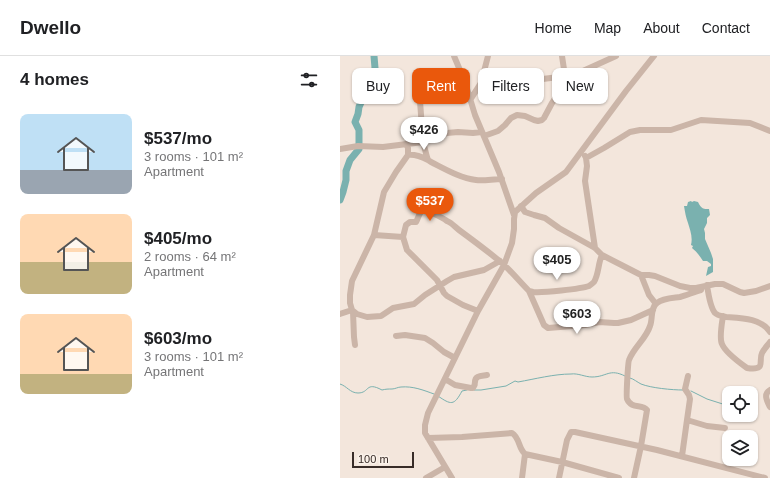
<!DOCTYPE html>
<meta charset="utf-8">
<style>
body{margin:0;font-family:Helvetica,sans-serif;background:#f6f6f6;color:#202124;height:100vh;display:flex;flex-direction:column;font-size:15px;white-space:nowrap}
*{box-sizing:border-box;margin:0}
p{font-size:13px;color:#757577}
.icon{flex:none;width:22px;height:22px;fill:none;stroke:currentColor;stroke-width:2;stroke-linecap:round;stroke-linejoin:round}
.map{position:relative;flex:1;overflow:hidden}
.drawer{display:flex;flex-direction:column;background:#fff;width:340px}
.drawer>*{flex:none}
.guide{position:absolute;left:12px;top:12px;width:358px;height:36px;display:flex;gap:8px}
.controls{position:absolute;left:382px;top:330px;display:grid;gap:8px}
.controls a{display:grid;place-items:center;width:36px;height:36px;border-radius:8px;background:#fff;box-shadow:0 1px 3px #0004;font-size:20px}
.scale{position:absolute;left:12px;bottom:10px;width:62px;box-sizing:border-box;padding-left:4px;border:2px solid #382c28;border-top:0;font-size:11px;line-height:14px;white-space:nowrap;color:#382c28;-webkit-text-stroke:3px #faf1e9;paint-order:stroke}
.price{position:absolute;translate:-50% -34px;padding:0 9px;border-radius:14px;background:#fff;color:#222;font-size:13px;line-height:26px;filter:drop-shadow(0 1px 2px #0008)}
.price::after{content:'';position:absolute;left:50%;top:24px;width:12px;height:9px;margin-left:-6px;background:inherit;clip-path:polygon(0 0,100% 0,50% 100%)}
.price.active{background:#ea580c;color:#fff}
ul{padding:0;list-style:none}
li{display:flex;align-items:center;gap:12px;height:100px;padding:0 20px}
li span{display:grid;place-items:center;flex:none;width:112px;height:80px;border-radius:8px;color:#555}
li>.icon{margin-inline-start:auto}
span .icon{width:48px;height:48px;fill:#fffc;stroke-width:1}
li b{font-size:17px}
h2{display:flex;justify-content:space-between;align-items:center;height:48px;padding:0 20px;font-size:17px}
.chip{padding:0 14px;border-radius:8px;background:#fff;box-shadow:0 1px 3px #0004;font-size:14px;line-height:36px}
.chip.active{background:#ea580c;color:#fff}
header{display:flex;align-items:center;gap:24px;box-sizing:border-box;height:56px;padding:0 20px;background:#fff;border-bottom:1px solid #e0e0e0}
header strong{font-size:19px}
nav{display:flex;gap:22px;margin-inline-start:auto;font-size:14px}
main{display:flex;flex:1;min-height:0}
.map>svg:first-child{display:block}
</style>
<header>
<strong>Dwello</strong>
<nav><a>Home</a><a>Map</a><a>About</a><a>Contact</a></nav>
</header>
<main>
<section class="drawer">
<h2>4 homes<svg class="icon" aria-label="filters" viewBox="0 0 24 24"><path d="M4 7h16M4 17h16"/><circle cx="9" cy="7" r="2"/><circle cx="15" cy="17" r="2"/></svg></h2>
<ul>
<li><span style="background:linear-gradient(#bfe0f5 70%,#9aa5b1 0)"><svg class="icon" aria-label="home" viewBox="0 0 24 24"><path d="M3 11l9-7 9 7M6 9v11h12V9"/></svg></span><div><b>$537/mo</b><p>3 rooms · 101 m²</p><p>Apartment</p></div></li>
<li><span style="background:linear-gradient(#ffd9b3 60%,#c2b280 0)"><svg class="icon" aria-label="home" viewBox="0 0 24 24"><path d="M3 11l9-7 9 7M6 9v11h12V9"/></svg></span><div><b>$405/mo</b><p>2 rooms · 64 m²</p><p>Apartment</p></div></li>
<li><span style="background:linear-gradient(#ffd9b3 75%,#c2b280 0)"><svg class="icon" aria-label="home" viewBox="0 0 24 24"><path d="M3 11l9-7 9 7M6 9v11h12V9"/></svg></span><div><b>$603/mo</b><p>3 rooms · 101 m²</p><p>Apartment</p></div></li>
</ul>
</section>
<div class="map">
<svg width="430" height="422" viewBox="0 0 430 422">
<rect width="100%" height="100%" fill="#f3e6dc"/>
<!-- water -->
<path fill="#7ab1af" d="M351,145L352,146L354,145L358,146C361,153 364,153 369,153L370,159L367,162V167L364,173L365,177V183L371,197L373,203V216L366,220L368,211L371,210V208L367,205H363C360,200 356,195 352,192L353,190L351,189C353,181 350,174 348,167C346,162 345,156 344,150H347L348,146Z"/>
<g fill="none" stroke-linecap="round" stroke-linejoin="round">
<!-- stream -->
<path stroke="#7ab1af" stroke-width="1" d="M290,322C294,323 297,326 301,328C311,332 332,334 343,334
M0,328C7,330 10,337 18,337C30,337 25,325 42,334C46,333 48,333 52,333C55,333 58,331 61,331C73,330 83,334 94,338
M134,334H141L166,330L175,325L178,326C195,323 214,318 231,318C238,317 245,321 252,321C267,321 269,312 285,320
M351,335L367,343L389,350
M98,340C111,349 114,350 122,335L127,334"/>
<!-- river -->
<path stroke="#7ab1af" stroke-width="7" d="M0,144L3,136L6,124V115L10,104L19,93V74L15,66L18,58L19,51L26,35L35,12L34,0"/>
<!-- minor -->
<path stroke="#cbb5a8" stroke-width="6" d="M114,0L125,26L135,59L159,116L174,159
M123,20L108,29L87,38L84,39L80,45L83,86L87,101L88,104L91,106C105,113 120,122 136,124C144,125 153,123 162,123
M141,27L165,23L195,24L234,19L276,0
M130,44L141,27L148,0
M144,80L158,75L165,69L171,62L177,59L185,60L194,64L198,65L202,64L204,62L212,47L224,29L225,20L222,0
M66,88L68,92V99L56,116L44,136L34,179L12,225L10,239V247L12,254L17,258L27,261L41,260L53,252L74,248L85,239L107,225L114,221L144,214L160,205
M0,93L18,90L43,91L83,86L107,77L118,76L133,77L142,76
M68,99C75,98 82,101 88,104
M245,100L246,102L247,110L245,125L255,192
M246,102L264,92L290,76L300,74H331L361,64L410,67L430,75
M181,150L185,156L194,159L205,162L219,172L255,192L262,199L301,219H309L315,220L340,230L350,232H356L375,228H383L400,236L404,237L416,235L430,230
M34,179L63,181
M301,219L309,239L316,248
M367,229C368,236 370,251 375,257C378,260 382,260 386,261C401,262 421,262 430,276
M189,235L204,269L208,272L245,269L259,266L274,267H278L291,264L313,254
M138,255L123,249L107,240L104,237L97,224L67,194L63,181L66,169L70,166H76C78,163 79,157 82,155C86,153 103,162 107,165C112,167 115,171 119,174C134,185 149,196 163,208C172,216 180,226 189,235L193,236C202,237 241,233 249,230C252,228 252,228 254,226C259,218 258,207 262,199
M13,256L14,281L15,289
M0,258L12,254
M383,260C382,267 379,282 382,288C385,296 400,307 407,312C427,315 418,305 422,297C424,293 427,290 430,286
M56,280L65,279L85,282L93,287L104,296L115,302
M105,323L115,329L131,332H133C136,326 134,331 135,326C135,319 142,320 147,319
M430,334C423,338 427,345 430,351
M347,364L367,370L385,372
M88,382L122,381L172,377C180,382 178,392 185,398L222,406L279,422
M342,400L347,364L350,343L349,339L345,333L348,320
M86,422L105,411
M112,422L85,377V369L88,357L138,255L164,209L172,187L174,173V163L175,156L196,137L226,116L286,35L314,0
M182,422L185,398
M219,422L227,384L231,376H235L317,394L425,422
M294,422L301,390L307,354C302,347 292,354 287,343C286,341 288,306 289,304C294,291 306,283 310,270C313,263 310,252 317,247C323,242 333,242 340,241C347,239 354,236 361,234"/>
</g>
</svg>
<div class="controls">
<a><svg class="icon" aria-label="locate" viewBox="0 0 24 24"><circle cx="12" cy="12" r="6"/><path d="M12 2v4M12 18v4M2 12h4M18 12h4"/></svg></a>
<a><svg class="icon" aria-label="layers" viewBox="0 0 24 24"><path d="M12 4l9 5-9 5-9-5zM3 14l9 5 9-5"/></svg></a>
</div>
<div class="scale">100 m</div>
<b class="price" style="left:84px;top:95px">$426</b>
<b class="price active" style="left:90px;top:166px">$537</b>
<b class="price" style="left:217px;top:225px">$405</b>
<b class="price" style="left:237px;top:279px">$603</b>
<div class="guide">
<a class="chip">Buy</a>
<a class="chip active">Rent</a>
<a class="chip">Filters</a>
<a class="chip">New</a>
</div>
</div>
</main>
